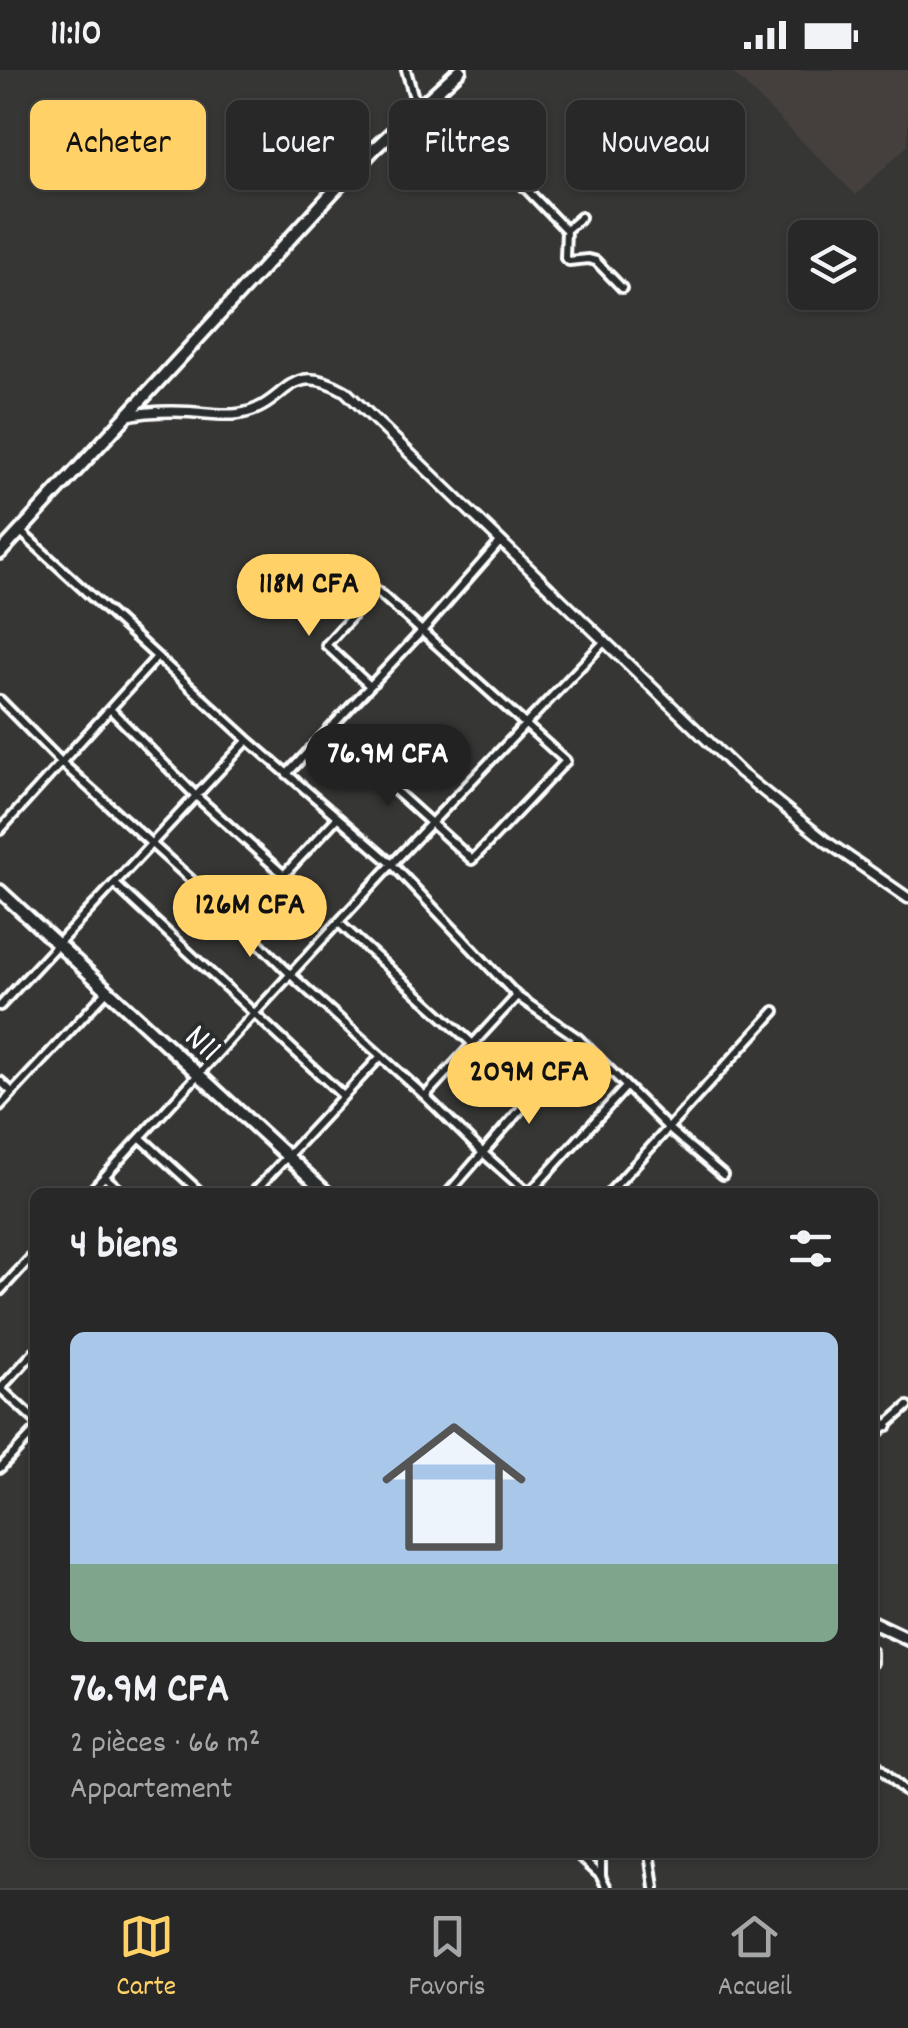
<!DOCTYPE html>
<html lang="fr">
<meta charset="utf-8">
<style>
body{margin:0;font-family:Dekko,sans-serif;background:#303030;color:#f1f3f6;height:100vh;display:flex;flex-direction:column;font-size:38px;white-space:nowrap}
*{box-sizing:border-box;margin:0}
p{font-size:32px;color:#a5a6a8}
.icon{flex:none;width:55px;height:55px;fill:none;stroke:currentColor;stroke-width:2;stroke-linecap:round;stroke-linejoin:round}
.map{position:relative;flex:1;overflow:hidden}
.sheet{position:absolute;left:30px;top:1118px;width:848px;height:670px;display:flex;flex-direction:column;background:#282828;border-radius:15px;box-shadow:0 2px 8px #0004,0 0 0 2px #444445}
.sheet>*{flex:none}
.banner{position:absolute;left:30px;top:30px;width:850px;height:90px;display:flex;gap:20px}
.buttons{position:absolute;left:788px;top:150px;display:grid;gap:20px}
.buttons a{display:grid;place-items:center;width:90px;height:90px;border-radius:15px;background:#282828;box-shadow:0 2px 8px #0004,0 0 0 2px #444445;font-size:50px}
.price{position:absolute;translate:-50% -85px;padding:0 22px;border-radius:35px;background:#ffd166;color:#111;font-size:32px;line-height:65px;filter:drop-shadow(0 2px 5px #0008)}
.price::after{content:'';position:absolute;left:50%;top:60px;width:30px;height:22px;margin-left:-15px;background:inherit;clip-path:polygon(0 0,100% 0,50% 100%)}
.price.on{background:#222;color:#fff}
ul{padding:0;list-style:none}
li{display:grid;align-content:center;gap:20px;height:530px;padding:0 40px}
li+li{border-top:2px solid #444445}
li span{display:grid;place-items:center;height:310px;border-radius:15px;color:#555}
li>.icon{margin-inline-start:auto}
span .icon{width:180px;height:180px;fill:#fffc;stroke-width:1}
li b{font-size:42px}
h2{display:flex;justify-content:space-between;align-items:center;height:120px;padding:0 40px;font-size:42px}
.pill{padding:0 35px;border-radius:15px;background:#282828;box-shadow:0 2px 8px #0004,0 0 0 2px #444445;font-size:35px;line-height:90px}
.pill.on{background:#ffd166;color:#111}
.status{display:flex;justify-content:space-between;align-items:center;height:70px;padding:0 50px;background:#282828;direction:ltr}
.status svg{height:28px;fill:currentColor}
.menu{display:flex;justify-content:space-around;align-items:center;height:140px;border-top:2px solid #444445;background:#282828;font-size:28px;color:#a5a6a8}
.menu a{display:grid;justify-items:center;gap:5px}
.menu .on{color:#ffd166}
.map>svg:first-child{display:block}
</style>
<div class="status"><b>11:10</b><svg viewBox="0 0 49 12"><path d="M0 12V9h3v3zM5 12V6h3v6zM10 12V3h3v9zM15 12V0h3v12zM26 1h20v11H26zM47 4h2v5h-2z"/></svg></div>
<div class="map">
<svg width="908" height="1818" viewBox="0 0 908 1818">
<rect width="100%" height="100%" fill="#363635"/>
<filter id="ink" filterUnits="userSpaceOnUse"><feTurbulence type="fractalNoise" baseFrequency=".01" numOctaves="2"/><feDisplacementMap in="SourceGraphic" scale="20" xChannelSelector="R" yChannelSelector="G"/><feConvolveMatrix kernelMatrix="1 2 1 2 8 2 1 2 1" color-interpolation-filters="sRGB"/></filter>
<g filter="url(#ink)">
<!-- built -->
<path fill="#45413d" d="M730,0H908V75L856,125Z"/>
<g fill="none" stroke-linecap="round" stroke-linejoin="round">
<!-- minor casing -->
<g stroke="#fff" stroke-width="14">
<path id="minor" d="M406,0L417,38L431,48L480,71L566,160L565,188L569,191L588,189L596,191L622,218
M566,160L581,147
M21,462L248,670L392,794L517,926L578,968L669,1059L723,1105
M0,630L62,693L239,853L291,905L425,1026L483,1083L527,1122
M110,639L196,726L284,805
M328,660L472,790L566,691L376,520L326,575L370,616
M287,704L423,560L501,471
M0,760L157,587
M115,814L343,1026
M239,853L337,748
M339,853L474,975
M0,936L248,670
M0,1011L12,1022
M425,1026L517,926
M0,1036L107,921
M141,1068L200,1122
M105,1107L122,1122
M90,1122L392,794L605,571
M254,1122L381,986
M449,1122L552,1003L578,968
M530,1122L626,1017
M610,1122L775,941
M0,1221L35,1183
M1,1318L35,1281
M1,1319L35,1350
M872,1342L888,1356
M872,1368L908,1336
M0,1398L35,1361
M872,1582V1593
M872,1690L908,1724
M576,1782L601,1805
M601,1782V1806L607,1818
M650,1782L655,1818"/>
</g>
<!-- tertiary casing -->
<g stroke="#fff" stroke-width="15">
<path id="tertiary" d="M126,346C147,341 168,341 190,342C206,343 222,346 238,344C288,337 285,287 345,321L741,703L827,772L908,828"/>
</g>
<!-- primary casing -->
<g stroke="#fff" stroke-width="18">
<path id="primary" d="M0,821L326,1122
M872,1552L908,1569"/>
</g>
<!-- trunk casing -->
<g stroke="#fff" stroke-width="18">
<path id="trunk" d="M0,483L333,122L375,78L460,0"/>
</g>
<!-- minor -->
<use href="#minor" stroke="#2a2d2e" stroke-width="6"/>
<!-- tertiary -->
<use href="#tertiary" stroke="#2a2d2e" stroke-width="8"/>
<!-- primary -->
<use href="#primary" stroke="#2a2d2e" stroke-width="10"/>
<!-- trunk -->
<use href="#trunk" stroke="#2a2d2e" stroke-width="10"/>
</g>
</g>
<g text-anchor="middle" stroke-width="8" stroke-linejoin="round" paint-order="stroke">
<!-- street labels -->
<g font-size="38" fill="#fff" stroke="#2a2d2e">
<text transform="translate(205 971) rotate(43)" y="13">N11</text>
</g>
</g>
</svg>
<div class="buttons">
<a><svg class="icon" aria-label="layers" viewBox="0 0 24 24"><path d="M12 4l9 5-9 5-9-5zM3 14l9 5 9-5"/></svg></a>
</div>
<b class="price" style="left:309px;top:569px">118M CFA</b>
<b class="price on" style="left:388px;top:739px">76.9M CFA</b>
<b class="price" style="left:250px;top:890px">126M CFA</b>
<b class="price" style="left:529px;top:1057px">209M CFA</b>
<div class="banner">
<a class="pill on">Acheter</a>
<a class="pill">Louer</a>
<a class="pill">Filtres</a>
<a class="pill">Nouveau</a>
</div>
<section class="sheet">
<h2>4 biens<svg class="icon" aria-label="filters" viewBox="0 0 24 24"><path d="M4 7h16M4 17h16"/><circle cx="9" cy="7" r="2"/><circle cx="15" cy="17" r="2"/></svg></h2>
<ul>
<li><span style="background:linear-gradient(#a9c7e8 75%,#7fa58c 0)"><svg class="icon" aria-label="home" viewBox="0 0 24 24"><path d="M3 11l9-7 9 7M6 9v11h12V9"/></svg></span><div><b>76.9M CFA</b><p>2 pièces · 66 m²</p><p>Appartement</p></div></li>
</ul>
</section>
</div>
<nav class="menu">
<a class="on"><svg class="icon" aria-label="map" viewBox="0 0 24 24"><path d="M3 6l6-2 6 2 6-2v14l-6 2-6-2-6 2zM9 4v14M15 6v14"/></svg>Carte</a>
<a><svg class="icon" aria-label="saved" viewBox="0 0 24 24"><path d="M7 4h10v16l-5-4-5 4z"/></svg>Favoris</a>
<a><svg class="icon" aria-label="home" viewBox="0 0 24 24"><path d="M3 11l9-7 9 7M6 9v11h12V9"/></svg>Accueil</a>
</nav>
